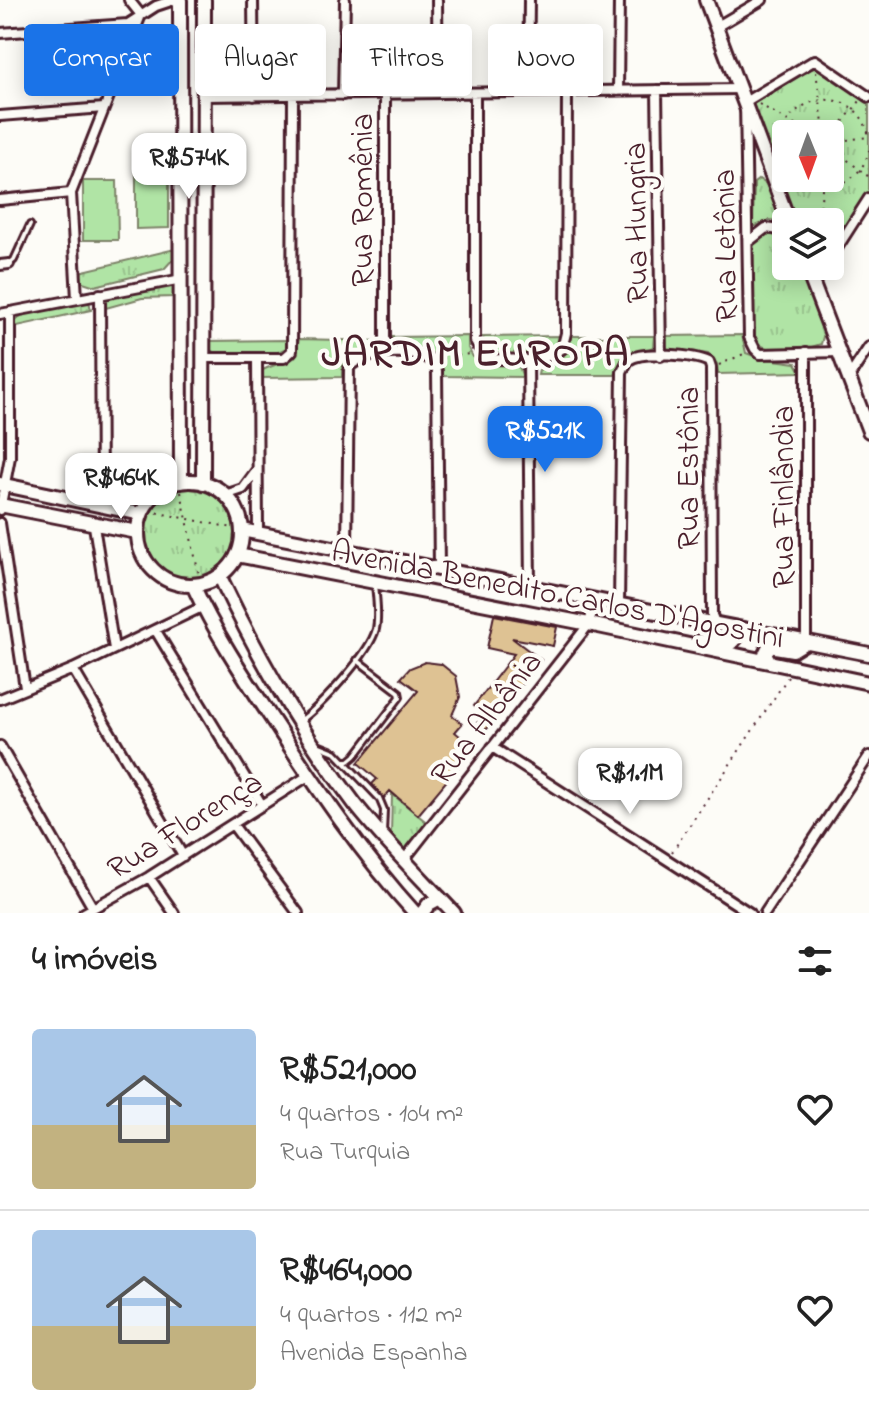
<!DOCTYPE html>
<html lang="pt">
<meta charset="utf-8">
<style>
body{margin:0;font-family:"Indie Flower",sans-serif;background:#f6f6f6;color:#222;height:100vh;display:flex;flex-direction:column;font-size:30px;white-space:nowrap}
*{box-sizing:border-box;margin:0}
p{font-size:26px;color:#767676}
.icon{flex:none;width:44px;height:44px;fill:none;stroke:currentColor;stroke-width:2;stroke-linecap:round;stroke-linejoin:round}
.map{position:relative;height:913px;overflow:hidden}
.side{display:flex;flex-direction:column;background:#fff;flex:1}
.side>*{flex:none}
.top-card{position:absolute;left:24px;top:24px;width:822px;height:72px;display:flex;gap:16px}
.needle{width:52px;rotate:179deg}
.fabs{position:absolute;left:772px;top:120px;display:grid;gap:16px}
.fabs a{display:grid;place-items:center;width:72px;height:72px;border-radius:8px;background:#fff;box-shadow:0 4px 20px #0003;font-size:40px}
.price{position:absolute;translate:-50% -68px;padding:0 18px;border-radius:16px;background:#fff;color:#222;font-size:26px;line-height:52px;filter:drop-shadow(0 2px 4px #0008)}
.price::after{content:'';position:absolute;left:50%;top:48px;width:24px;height:18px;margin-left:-12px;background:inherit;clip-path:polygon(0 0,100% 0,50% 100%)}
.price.active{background:#1a73e8;color:#fff}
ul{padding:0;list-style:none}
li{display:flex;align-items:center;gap:24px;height:200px;padding:0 32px}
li+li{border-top:2px solid #e0e0e0}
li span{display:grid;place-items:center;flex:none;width:224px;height:160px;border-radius:8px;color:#555}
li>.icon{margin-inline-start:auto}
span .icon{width:96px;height:96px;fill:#fffc;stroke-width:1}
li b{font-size:34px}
h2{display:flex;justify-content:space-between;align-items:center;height:96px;padding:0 32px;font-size:34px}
.tag{padding:0 28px;border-radius:8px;background:#fff;box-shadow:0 4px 20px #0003;font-size:28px;line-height:72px}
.tag.active{background:#1a73e8;color:#fff}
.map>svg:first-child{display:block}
</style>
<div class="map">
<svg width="869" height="913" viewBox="0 0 869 913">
<defs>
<pattern id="park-tufts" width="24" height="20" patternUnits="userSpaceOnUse" patternTransform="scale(2)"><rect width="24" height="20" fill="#b0e4a5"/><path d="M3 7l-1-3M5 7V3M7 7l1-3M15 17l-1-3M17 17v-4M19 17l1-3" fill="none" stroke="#99c38e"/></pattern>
</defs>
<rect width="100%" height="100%" fill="#fdfcf7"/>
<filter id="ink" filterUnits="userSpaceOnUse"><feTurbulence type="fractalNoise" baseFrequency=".0125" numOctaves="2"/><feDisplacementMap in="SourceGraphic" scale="16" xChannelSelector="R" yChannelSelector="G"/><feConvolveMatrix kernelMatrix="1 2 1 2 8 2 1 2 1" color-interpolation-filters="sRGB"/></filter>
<g filter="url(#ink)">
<!-- green -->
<path fill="#b0e4a5" stroke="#7d8268" stroke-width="2" d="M136,170H169V228L136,229Z
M83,181H117L118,240H83Z
M742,335L746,353L759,358L796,363L801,372L718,374L717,364L708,354L667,349L665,346V336Z
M468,336V348L473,357L497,364L519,367L523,377L443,376L442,367L433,354L397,348L391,337Z
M562,336C550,362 516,356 492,353L486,348L483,337Z
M570,336H654L653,347L621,361L615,375H538L539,370C560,359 566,362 570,336Z
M299,339L380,341L379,346L349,360L342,366V377L262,378L263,370L267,368L294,358Z
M287,340L286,348C266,360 231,359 209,350L208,341Z"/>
<!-- park -->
<path fill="url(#park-tufts)" stroke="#7d8268" stroke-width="2" fill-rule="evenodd" d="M820,67L869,103V191L830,250V222H796L753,104L811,69ZM786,134H830V178H786Z
M759,179L766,184L783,221L770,220L753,227L754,183Z
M768,232L780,234L786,240V266H798L824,333L821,344C802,351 767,356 754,339L753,243Z
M175,249L174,258L164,269L95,286L80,281L79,272Z
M166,283L173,286V297L142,298L106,308V302L116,293Z
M83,299L89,301L91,310L13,327C20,304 63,303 83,299Z
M145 534a45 45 0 1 1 90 0a45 45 0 1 1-90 0Z
M392,794L430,825L408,852L391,834Z"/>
<!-- building -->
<path fill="#dec293" stroke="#4a1f2b" stroke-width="2" d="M164,32L165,45H156V61H140V46H136L141,33Z
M494,615L557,627L553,646L512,638L541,660L486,730L477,723L484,715L474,706L514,654L487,648Z
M425,662L441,664L456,676L460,697L452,715L462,724L455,732L474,748L418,815L390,791L384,798L372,784L377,779L358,763L418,691L401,678L410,668Z"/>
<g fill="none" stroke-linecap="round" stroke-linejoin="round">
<!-- lane casing -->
<g stroke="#4a1f2b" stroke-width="10">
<path id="lane" d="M9,264L14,260L30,225
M299,722C320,707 370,653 376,629C379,615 376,597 375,584
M315,744L335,752L379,798L384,810L383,834
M344,761H349L355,756L400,697L399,692L357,660"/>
</g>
<!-- street casing -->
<g stroke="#4a1f2b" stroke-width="14">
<path id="street" d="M129,0L141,15
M253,0L254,96
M437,0L438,93
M716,27L762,0
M0,33L128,24L156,6L174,0
M657,90L661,356
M618,91L619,0
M528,92L529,0
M475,93V341L485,356L492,359L540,360L562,349L566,333L567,92
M385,94V354
M343,95L345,0
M204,96L740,89
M0,116L104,108
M0,200L71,193
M748,242L766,228L786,231
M830,259L869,198
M0,265L9,264
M813,285L825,266
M100,294L101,505
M77,298L71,193L141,15
M0,314L182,279
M839,352L760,354L755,349L749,337L745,102L815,60L869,97
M204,358H284L292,351L293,95
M257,358L258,532
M528,361L530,587
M849,377L869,347
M225,495L243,489L257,470
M0,510L10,457V312
M0,523L25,688
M94,526L114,649
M347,550L349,368C360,351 415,348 431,360C436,364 435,366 437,371L439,569
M619,605L622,372C624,368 626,363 629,360C642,350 695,355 709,362L711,368L712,615L715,623
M156,631L262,805
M806,642V352
M73,669L183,856
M0,699L73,669L204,606
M0,746L93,908
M492,747L750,913
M233,825L298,913
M404,860L589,624L595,600
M149,877L174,913
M84,913L149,877L308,776
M765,913L869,756"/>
</g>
<!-- secondary casing -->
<g stroke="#4a1f2b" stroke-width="18">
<path id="secondary" d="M180,0L181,482
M706,0L789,222
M806,266L869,431
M138 533a52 52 0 1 1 104 0a52 52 0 1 1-104 0Z
M203,483L204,0
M0,484L141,514
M0,505L137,532
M242,530L869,654
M237,555L589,624L869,683
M220,577C258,657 301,733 355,804C385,842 420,877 454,913
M193,585C215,633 245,678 274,722C317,788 362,855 415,913
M700,641L731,643L736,638L733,627
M770,662L765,654L769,646L793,650L806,642
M422,913L429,904L440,898"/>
</g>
<!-- path -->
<path stroke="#4a1f2b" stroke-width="2" stroke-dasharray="2 6" stroke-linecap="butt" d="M816,71L824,131
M759,104L810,134
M818,134L827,131L836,137L837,146L830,154
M833,134L860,101
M839,141L868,137
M835,150L869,177
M786,162C763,97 857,74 869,137
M799,178C827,196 862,183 869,150
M819,222L823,178
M442,358L470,354L472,349
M719,365L746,353
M181,492L199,575
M149,511L233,528
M672,852L788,677"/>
<!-- lane -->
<use href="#lane" stroke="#fdfcf7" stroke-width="4"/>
<!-- street -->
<use href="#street" stroke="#fdfcf7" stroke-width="8"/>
<!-- secondary -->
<use href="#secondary" stroke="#fdfcf7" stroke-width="12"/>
</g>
</g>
<g text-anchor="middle" stroke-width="8" stroke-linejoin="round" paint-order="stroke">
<!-- street labels -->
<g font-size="32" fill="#4a1f2b" stroke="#fdfcf7">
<text transform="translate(361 200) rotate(-90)" y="11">Rua Romênia</text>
<text transform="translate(635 223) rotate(-91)" y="11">Rua Hungria</text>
<text transform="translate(724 246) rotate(-91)" y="11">Rua Letônia</text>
<text transform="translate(687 468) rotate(-90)" y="11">Rua Estônia</text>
<text transform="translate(782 497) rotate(-90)" y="11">Rua Finlândia</text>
<text transform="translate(558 593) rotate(11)" y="11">Avenida Benedito Carlos D'Agostini</text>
<text transform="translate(485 717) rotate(-52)" y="11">Rua Albânia</text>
<text transform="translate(184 824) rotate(-32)" y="11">Rua Florença</text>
</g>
<!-- district labels -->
<g font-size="40" font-weight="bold" letter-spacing="2" fill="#4a1f2b" stroke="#fdfcf7">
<text x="476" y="365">JARDIM EUROPA</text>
</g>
</g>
</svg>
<div class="fabs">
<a><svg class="needle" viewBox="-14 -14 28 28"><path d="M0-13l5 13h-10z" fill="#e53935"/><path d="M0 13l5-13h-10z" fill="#767676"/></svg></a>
<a><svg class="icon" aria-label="layers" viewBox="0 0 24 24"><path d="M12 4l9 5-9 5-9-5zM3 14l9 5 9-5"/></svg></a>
</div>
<b class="price" style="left:189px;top:201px">R$574K</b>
<b class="price active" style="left:545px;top:474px">R$521K</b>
<b class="price" style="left:121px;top:521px">R$464K</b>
<b class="price" style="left:630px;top:816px">R$1.1M</b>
<div class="top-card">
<a class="tag active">Comprar</a>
<a class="tag">Alugar</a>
<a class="tag">Filtros</a>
<a class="tag">Novo</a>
</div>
</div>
<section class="side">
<h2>4 imóveis<svg class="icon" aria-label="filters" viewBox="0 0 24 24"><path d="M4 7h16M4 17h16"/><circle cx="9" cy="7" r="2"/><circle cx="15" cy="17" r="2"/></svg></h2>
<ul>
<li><span style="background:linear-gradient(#a9c7e8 60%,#c2b280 0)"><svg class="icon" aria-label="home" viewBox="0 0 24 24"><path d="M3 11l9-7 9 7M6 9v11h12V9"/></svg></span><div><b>R$521,000</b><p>4 quartos · 104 m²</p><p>Rua Turquia</p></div><svg class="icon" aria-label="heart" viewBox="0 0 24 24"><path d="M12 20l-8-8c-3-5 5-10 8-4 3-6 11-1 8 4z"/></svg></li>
<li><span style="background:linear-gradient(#a9c7e8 60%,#c2b280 0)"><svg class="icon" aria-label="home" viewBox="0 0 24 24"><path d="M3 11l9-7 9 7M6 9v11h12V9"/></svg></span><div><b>R$464,000</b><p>4 quartos · 112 m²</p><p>Avenida Espanha</p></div><svg class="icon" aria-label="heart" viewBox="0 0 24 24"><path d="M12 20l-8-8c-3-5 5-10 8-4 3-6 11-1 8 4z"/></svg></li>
</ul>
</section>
